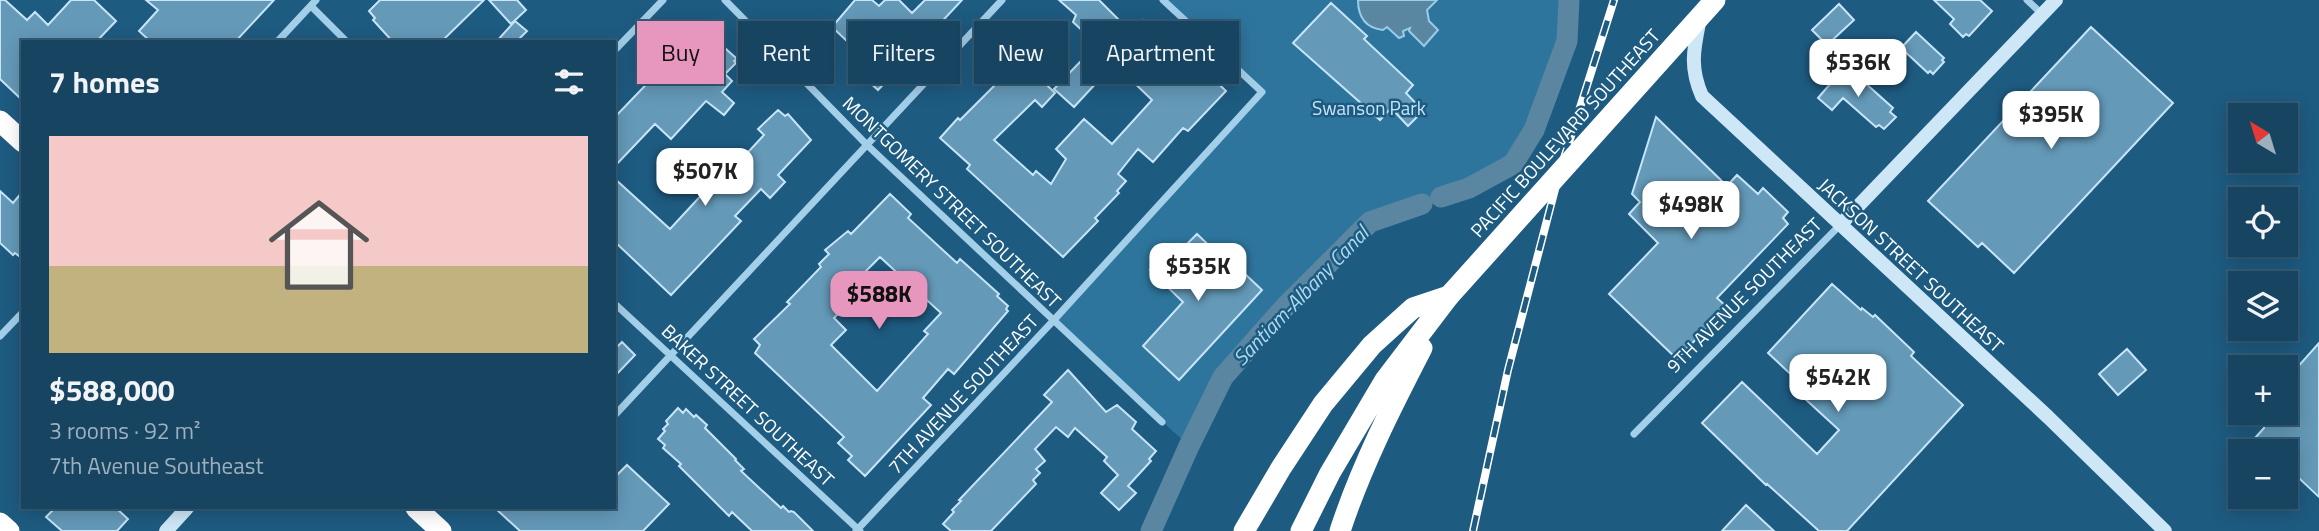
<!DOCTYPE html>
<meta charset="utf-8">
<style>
body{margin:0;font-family:"Titillium Web",sans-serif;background:#234e6a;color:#f1f3f6;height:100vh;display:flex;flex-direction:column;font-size:26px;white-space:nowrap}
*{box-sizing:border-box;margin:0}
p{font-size:23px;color:#9eb0bd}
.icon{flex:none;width:38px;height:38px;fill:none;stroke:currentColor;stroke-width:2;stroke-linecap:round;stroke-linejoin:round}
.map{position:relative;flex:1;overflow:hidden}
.panel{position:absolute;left:21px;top:40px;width:595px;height:469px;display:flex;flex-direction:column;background:#164461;border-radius:0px;box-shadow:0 4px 18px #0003,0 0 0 2px #355c76}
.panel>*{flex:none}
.hud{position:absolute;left:637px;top:21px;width:665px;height:63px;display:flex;gap:14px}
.needle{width:46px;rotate:322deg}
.fabs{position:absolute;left:2228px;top:103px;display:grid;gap:14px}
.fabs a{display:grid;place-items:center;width:70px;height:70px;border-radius:0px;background:#164461;box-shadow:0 4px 18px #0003,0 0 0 2px #355c76;font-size:35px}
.price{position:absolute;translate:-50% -60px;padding:0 16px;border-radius:14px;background:#fff;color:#222;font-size:23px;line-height:46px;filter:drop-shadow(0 2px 4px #0008)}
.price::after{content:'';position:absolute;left:50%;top:42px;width:21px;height:16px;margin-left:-10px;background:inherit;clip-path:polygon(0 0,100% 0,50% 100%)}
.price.on{background:#e797bd;color:#111}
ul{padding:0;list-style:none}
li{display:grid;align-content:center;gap:14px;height:371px;padding:0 28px}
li+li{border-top:2px solid #355c76}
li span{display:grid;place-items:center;height:217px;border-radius:0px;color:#555}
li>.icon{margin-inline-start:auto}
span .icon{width:126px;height:126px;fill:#fffc;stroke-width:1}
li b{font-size:30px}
h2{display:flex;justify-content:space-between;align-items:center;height:84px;padding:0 28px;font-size:30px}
.chip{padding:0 24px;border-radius:0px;background:#164461;box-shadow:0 4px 18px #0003,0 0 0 2px #355c76;font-size:24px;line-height:63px}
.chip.on{background:#e797bd;color:#111}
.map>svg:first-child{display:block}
</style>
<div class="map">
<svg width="2319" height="531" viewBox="0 0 2319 531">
<rect width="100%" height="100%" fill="#1e5b81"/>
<!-- green -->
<path fill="#2e759d" d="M1163,0H1569L1567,41L1534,130L1513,164L1469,188L1370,222L1285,307L1223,377L1189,446L1053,321L1262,92Z"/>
<!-- water -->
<path fill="#5a86a2" stroke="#96cdea" stroke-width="2" d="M1358,0H1437L1427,10L1429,21L1438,30L1424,46L1409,31L1410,28L1403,31L1404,36L1399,38L1387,27L1383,30C1366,28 1358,17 1358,0Z"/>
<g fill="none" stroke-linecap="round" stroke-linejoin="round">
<!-- canal -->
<path stroke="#5a86a2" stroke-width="21" d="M1441,197L1469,188L1513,164L1534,130L1567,41L1569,0
M1151,531L1189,446L1223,377L1285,307L1370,222L1422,204"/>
</g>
<!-- building -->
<path fill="#6499b8" stroke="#c7e5f7" stroke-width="2" fill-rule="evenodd" d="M0,0H5L27,20L35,12L48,25L71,0H94L116,21L96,42H23V101L0,79Z
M146,0H274L235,42H151L139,31L158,10Z
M380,0H484L441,42H393L373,20L375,18L369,11Z
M489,0H517L526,10L511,24Z
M855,0H872L879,6L885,0H899L912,13L925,0H962L878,90L858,72L868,61L832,27Z
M1059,0H1099L1122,23L1100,47L1073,22L1076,15Z
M1934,0H1980L1992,11L1969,36L1966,34L1963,37L1950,24L1954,19Z
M1331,3L1367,36L1364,39L1413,85L1406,93L1423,111L1408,126L1391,108L1380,120L1293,43Z
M1839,4L1854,20L1827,45L1812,30Z
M1143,20L1177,52L1181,48L1226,91L1188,131L1183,128L1153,162L1138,149L1118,174L1126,181L1117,191L1119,193L1095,218L1098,221L1063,257L967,169L970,165L940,138L958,118L960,120L1000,80L995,75L1015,54L1055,93L1042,107L1035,100L994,140L1033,175L1036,171L1051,184L1066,159L1056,149L1084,119L1112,144L1152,100L1126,75L1144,52L1128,37Z
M515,21L527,31L516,42H496Z
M2091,27L2173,103L2014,273L1982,243L1978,247L1928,201Z
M1916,32L1944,58L1942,60L1944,62L1933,74L1930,71L1928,73L1901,48Z
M702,33H705L715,43L717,41L737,59L734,61L736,63L725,74L732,81L722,92L734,103L724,115L706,101L671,139L655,124L614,167V118L660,70L665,74Z
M1080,62L1099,80L1074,107L1054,89Z
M1844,68L1862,84L1864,82L1893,108L1890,112L1896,117L1884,129L1879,125L1876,127L1843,98L1832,110L1818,98Z
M778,110L785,116L788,114L811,140L778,175L785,182L770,198L761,189L735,216L741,221L671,295L614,241V178L670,229L707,189L736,161L738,163L764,135L758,129Z
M1656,117L1727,186L1737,175L1758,194L1763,188L1788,212L1783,218L1788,224L1717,298L1727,307L1677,359L1609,294L1658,243L1629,214L1640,202L1632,194Z
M0,191L13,203L23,191V259L15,253L13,255L0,243Z
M890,194L911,214L908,218L957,263L960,259L999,294L997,296L1008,306L1006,309L1008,311L954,374L948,369L923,398L931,405L865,476L848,460L852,456L838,443L844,437L755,353L760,345L754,339L790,304L787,302L821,267L819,264L829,254L825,250L848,231L851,234ZM880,257L941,313L924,331L928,334L877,391L831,345L846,330L834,318L855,296L848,289Z
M1197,234L1223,259L1226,256L1262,290L1179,380L1143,346L1183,302L1150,270L1177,244L1182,249Z
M1832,284L1861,310L1862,308L1873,317L1875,315L1914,352L1911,356L1963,405L1847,531H1819L1767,484L1766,485L1702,423L1742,382L1817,454L1839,430L1791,386L1797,380L1768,353Z
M622,342L635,355L614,377V350Z
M2319,343V497L2286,466V452H2269L2255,438L2264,428V413H2286V380Z
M2127,349L2146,370L2118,395L2099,374Z
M1068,370L1106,412L1117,405L1136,422L1132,429L1156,451L1149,459L1151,461L1128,486L1136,493L1119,510L1101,493L1118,475L1104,461L1107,457L1075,428L1068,437L1056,427L1035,449L1045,461L1036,469L1040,473L1033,480L1036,484L991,531H951L943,524L954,512L952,510L961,501L959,500L1052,402L1044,395Z
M678,408L683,413L686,409L694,417L696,415L707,425L705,428L736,459L735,460L744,469L741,471L781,508L783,506L789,512L791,511L794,512L813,531H752L732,512L729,516L679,466L681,464L663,448L665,445L658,439L665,431L663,429L668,424L666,421Z
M627,465L669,504L643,531H520L495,508H614V478Z
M1746,505L1774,531H1722Z
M55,508H116L128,519L117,531H62L46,517Z"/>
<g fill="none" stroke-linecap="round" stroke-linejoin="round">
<!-- street -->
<path stroke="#a3cfe9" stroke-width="7" d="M725,0L867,145L1162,422
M2027,0L2042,14
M311,6L347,42
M277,42L316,0
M614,51L663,0
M614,303L860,531
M0,336L23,312
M614,416L1002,0
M1634,434L1840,225
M856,531L1053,321L1262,92L1163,0"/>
<!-- secondary -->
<path stroke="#cee7f7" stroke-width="14" d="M1700,18C1694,48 1689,66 1702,96L2048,417L2165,531
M1840,225L2056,0
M166,531L187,508"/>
<!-- highway -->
<path stroke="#fff" stroke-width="21" d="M0,121L23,142
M416,508L441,531
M0,523L9,531
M1244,531L1281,468L1323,404L1372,345L1413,308L1449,296
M1301,531L1330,473L1385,380L1449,296
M1340,531C1361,467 1391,408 1422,348"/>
<!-- rail casing -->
<g stroke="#fff" stroke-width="8">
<path id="rail" d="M1473,531L1508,370L1559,174L1614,0"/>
</g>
<!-- rail -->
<use href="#rail" stroke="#1e5b81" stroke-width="5" stroke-dasharray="16" stroke-linecap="butt"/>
<!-- highway-bridge -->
<path stroke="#fff" stroke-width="21" d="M1449,296L1715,0"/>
</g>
<g text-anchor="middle" stroke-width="5" stroke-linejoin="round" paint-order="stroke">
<!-- park labels -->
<g font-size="19" fill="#c7e5f7" stroke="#1e5b81">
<text x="1369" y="115">Swanson Park</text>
</g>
<!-- street labels -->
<g font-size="19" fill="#fff" stroke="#1e5b81">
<text transform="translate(1565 133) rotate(-48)" y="7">PACIFIC BOULEVARD SOUTHEAST</text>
<text transform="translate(952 202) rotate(44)" y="7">MONTGOMERY STREET SOUTHEAST</text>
<text transform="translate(1911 265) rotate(43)" y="7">JACKSON STREET SOUTHEAST</text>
<text transform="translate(1744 295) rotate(-45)" y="7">9TH AVENUE SOUTHEAST</text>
<text transform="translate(963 394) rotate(-47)" y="7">7TH AVENUE SOUTHEAST</text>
<text transform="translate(748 405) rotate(43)" y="7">BAKER STREET SOUTHEAST</text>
</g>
<!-- water labels -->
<g font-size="21" font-style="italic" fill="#aed9f0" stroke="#1e5b81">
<text transform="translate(1301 296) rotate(-46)" y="7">Santiam-Albany Canal</text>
</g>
</g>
</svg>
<div class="fabs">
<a><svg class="needle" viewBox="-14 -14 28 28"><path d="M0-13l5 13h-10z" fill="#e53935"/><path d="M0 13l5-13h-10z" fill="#9eb0bd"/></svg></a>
<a><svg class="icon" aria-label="locate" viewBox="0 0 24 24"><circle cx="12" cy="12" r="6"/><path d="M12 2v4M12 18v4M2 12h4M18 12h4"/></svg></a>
<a><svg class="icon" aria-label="layers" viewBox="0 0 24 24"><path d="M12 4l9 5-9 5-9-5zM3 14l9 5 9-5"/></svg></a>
<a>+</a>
<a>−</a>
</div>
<b class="price" style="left:1858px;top:99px">$536K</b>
<b class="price" style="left:2051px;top:151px">$395K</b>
<b class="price" style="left:705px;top:208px">$507K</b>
<b class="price" style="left:1691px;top:241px">$498K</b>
<b class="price" style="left:1198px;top:303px">$535K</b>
<b class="price on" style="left:879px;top:331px">$588K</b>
<b class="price" style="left:1838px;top:414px">$542K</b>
<div class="hud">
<a class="chip on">Buy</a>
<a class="chip">Rent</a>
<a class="chip">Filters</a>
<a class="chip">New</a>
<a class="chip">Apartment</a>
</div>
<section class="panel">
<h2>7 homes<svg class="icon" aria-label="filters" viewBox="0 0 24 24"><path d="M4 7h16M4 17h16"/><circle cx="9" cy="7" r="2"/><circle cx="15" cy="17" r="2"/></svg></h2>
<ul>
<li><span style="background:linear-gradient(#f6c9c9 60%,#c2b280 0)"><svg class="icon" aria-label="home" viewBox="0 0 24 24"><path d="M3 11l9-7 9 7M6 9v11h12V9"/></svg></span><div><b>$588,000</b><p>3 rooms · 92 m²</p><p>7th Avenue Southeast</p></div></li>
</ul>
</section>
</div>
